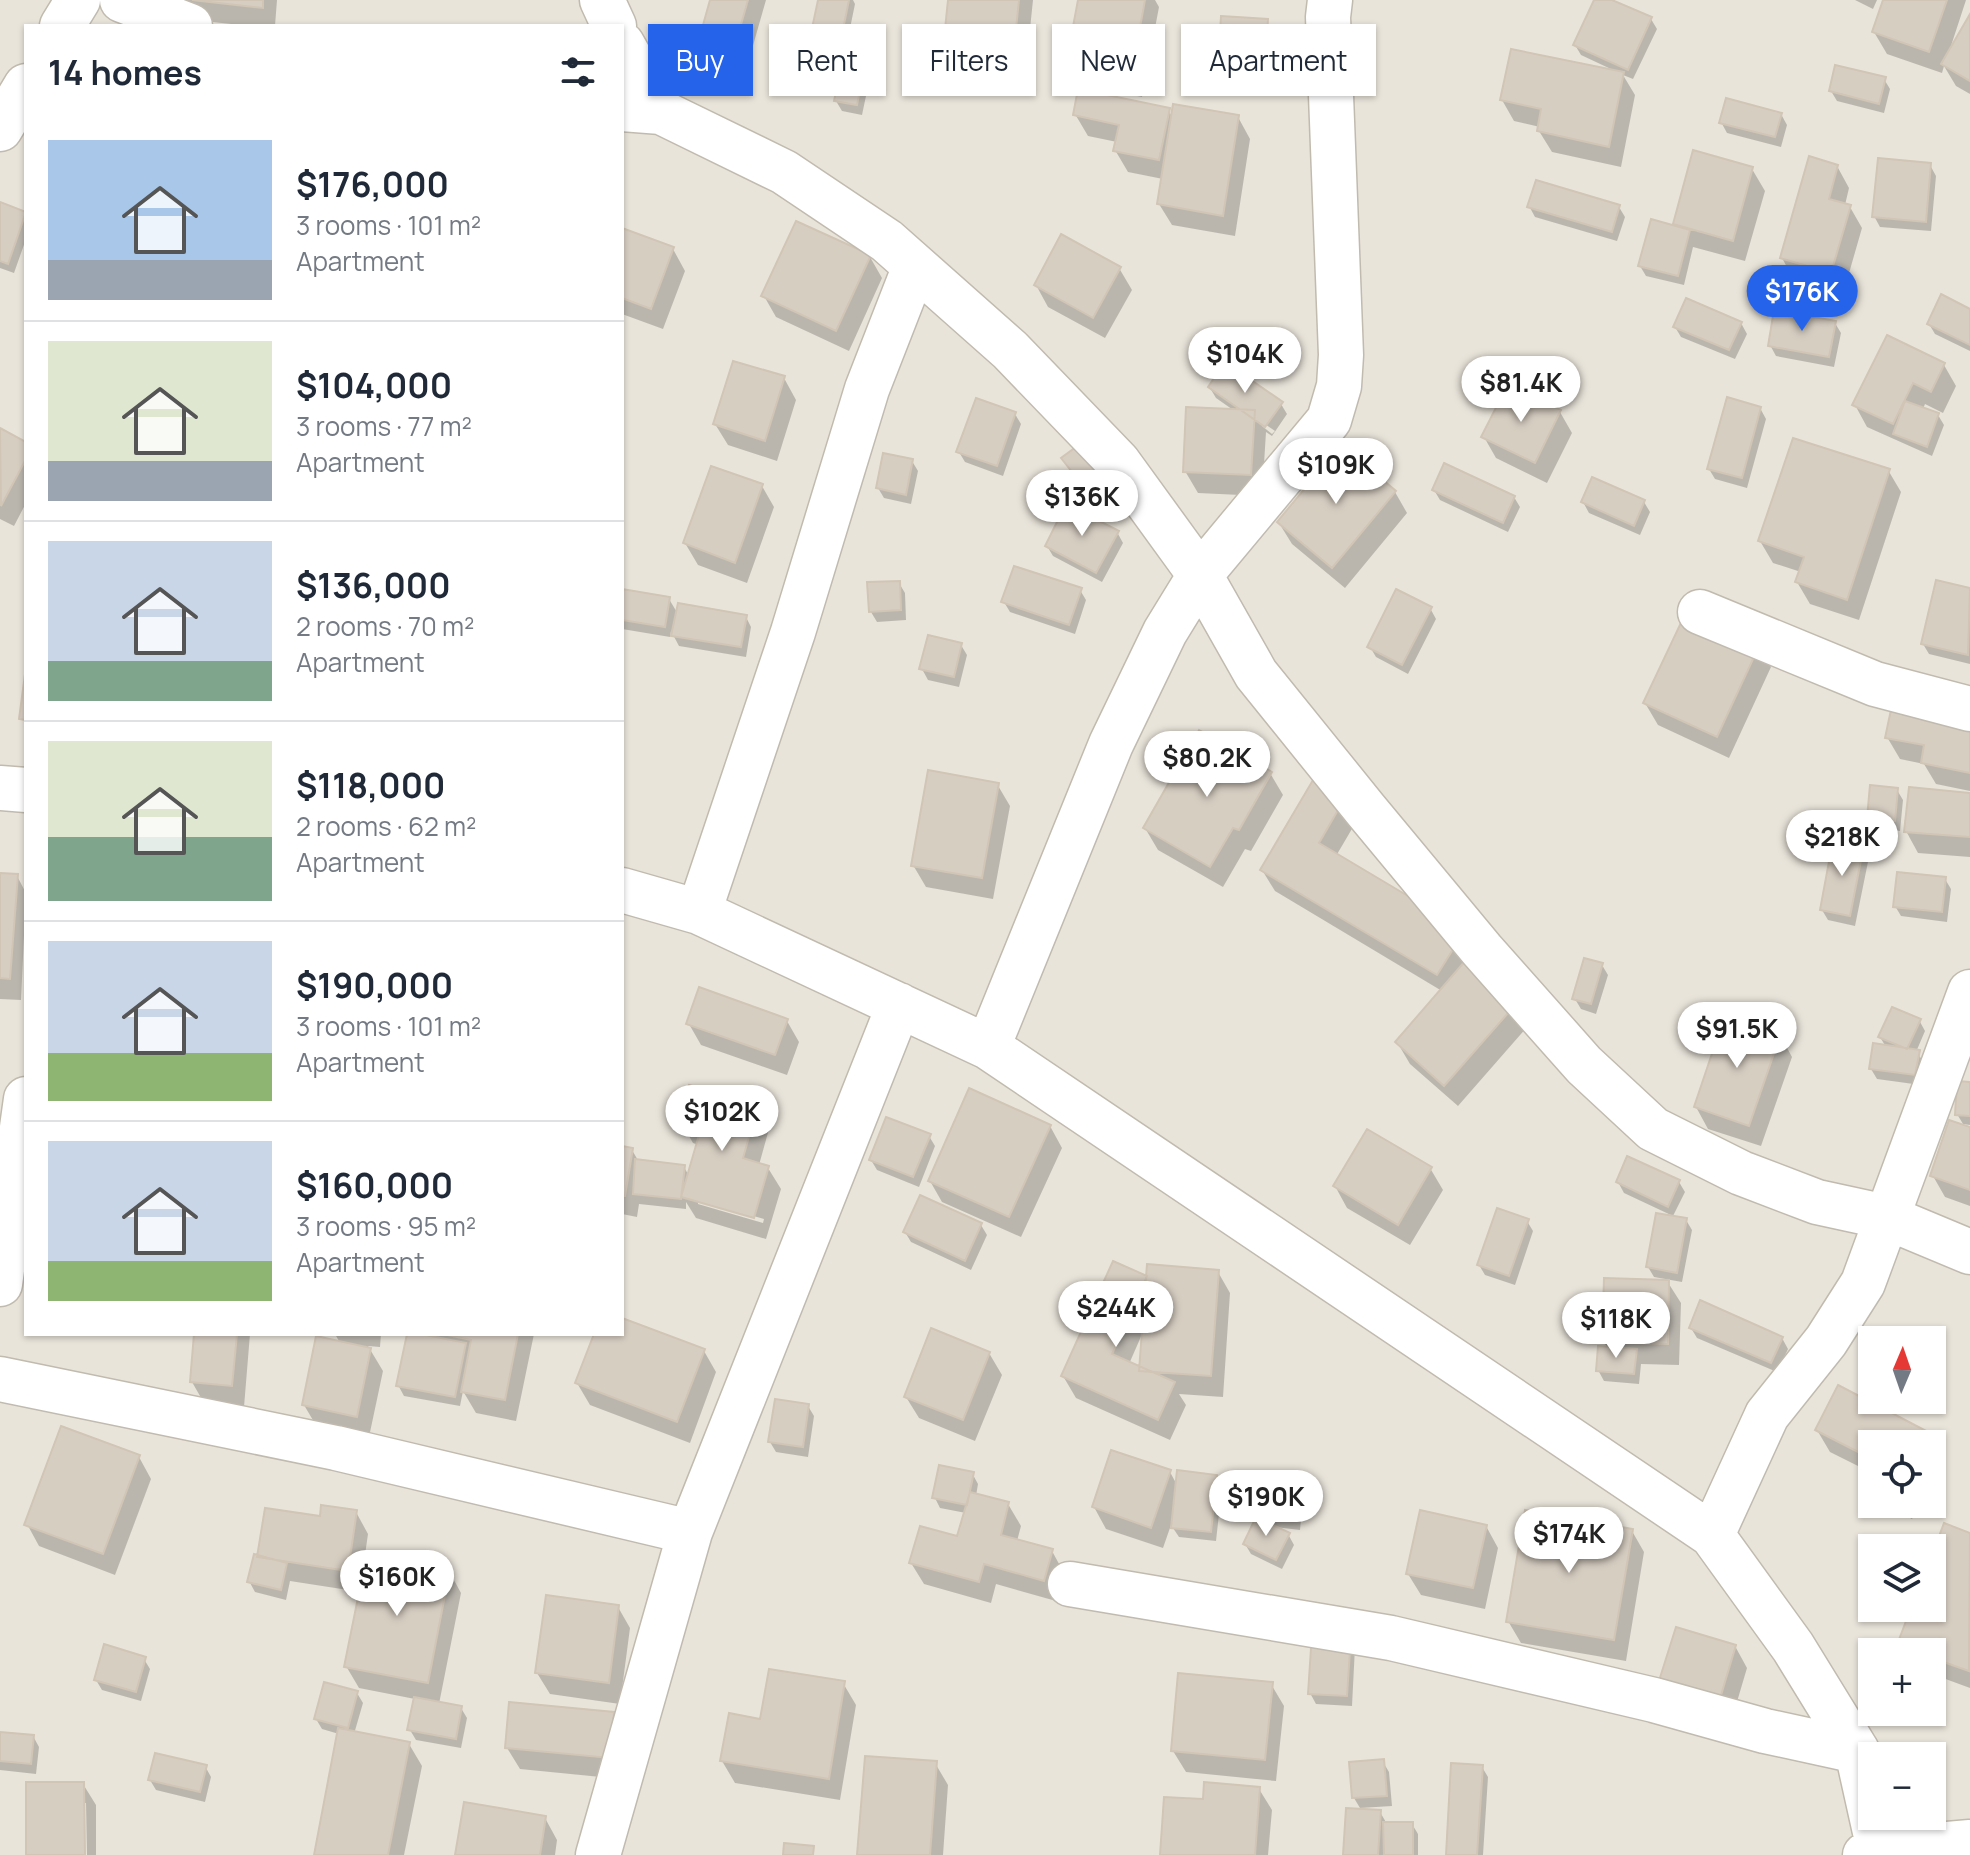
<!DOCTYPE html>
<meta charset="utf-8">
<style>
body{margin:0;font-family:Manrope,sans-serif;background:#f6f6f7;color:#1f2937;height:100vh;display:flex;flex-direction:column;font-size:30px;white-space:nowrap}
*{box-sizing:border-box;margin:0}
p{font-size:26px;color:#747a83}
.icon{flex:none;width:44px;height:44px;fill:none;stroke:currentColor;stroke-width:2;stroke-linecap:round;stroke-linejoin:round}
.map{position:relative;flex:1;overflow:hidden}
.side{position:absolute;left:24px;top:24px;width:600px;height:1312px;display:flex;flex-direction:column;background:#fff;border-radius:0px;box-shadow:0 2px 6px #0004}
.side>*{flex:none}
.banner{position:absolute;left:648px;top:24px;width:760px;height:72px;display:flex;gap:16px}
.needle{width:52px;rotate:2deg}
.buttons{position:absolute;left:1858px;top:1326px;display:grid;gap:16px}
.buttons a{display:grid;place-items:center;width:88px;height:88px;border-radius:0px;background:#fff;box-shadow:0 2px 6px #0004;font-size:40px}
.price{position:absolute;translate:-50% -68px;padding:0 18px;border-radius:28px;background:#fff;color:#222;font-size:26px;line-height:52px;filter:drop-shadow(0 2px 4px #0008)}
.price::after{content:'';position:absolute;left:50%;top:48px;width:24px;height:18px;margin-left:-12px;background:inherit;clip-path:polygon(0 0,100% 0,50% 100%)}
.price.current{background:#2563eb;color:#fff}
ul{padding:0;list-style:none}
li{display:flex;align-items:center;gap:24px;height:200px;padding:0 24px}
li+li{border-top:2px solid #e0e1e3}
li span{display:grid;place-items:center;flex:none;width:224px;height:160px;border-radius:0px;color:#555}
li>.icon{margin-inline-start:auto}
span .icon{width:96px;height:96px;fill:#fffc;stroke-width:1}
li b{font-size:34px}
h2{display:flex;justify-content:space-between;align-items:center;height:96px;padding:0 24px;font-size:34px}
.chip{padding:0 28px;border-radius:0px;background:#fff;box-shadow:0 2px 6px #0004;font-size:28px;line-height:72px}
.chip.current{background:#2563eb;color:#fff}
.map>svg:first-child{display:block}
</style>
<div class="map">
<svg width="1970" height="1855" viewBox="0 0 1970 1855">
<rect width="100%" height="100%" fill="#f5f2ec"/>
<!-- residential -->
<path fill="#e9e4da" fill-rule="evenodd" d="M0,0H1970V1855H0ZM26,26H622V1334H26ZM1872,1340H1932V1400H1872ZM1872,1444H1932V1504H1872ZM1872,1548H1932V1608H1872ZM1872,1652H1932V1712H1872ZM1872,1756H1932V1816H1872Z"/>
<!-- shadow -->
<path fill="#0003" fill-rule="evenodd" d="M155,0H277L275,26H250L165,17Z
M712,0H766L750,56L717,46L705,25Z
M820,0H853L855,4L847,43L868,47L874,58L862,115L842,111L836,101L839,87L811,81L805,71Z
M950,0H1033L1026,68L958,60L946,38Z
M1081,0H1155L1159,7L1142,97L1081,85L1069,63Z
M1596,0H1608L1651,19L1657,29L1633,79L1623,75L1635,95L1621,167L1552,152L1539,131L1540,127L1514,121L1502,100L1613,70L1581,55L1575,45Z
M1855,0H1877L1873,9Z
M1885,0H1966L1950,49L1952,50L1970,18V94L1956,86L1944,66L1942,73L1887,54L1874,32Z
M1266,21L1272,31L1271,61L1227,58L1221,48Z
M1884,79L1890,89L1884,113L1837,101L1831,91Z
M1168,110L1173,118L1238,117L1250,139L1235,236L1172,225L1159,204L1163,179L1128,172L1115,150L1117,142L1088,136L1075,114Z
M1781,114L1787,125L1781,147L1727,133L1721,122Z
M1930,165L1936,176L1931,231L1880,227L1874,216Z
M1837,166L1849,188L1845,205L1850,207L1862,228L1843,294L1794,280L1782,258Z
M1752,169L1765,191L1745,261L1693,247L1684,285L1646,276L1640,266L1678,229L1675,224Z
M0,204L26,215V239L14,273L0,268Z
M1529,206L1619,207L1625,217L1617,241L1535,217Z
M622,230L673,249L685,271L663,329L622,314Z
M870,257L882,278L849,351L776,317L764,296Z
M1119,268L1132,290L1105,338L1048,307L1036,285Z
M1970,311V351L1935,334L1929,324Z
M1741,323L1747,334L1735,359L1681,337L1675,327Z
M1835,323L1841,333L1834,367L1776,356L1770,345Z
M1944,365L1956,386L1943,413L1925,404L1923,409L1938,415L1944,425L1932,456L1867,427L1855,405Z
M784,378L796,400L777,461L728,445L715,424Z
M1210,388L1281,404L1287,414L1272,436L1266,432L1262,496L1198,493L1185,471L1236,412L1216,398ZM1262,422L1275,431L1272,434L1262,426Z
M1760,408L1766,419L1747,488L1715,479L1709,469Z
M1560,412L1572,433L1547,483L1496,458L1484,437Z
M1015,414L1021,424L1003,476L965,462L959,452Z
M0,431L26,444V503L14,526L0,519Z
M1064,459L1122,489L1099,506Z
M912,461L918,471L911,504L884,498L878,488Z
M1888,470L1901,492L1859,620L1810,604L1797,582L1801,572L1773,563L1760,541Z
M762,486L774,507L747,583L698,565L685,543Z
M1434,490L1514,497L1520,507L1508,532L1440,500Z
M1395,492L1407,513L1345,588L1292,544L1279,523Z
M1583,502H1644L1650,512L1640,535L1589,513Z
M1117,532L1123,543L1102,582L1053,556L1047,546Z
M1938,582L1970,590V664L1929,654L1923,644Z
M899,583L905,593L906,620L877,622L871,612Z
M1080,590L1086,600L1075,634L1010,612L1004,602Z
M622,591L669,599L678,614L746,617L751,627L746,657L679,646L671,631L670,637L622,629Z
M1430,608L1436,619L1408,674L1376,657L1370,647Z
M961,645L967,655L959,687L928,680L922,669Z
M1759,646L1771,667L1729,758L1658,725L1645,703Z
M1970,694V791L1936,784L1924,764L1900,759L1887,737Z
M1270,773L1283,795L1251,851L1245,849L1223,887L1158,850L1145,828Z
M1314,782L1356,822L1336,856L1463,931L1527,1027L1458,1106L1410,1064L1397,1042L1442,991L1275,891L1262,870Z
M997,784L1010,806L993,899L926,887L913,865Z
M1897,790L1903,800L1900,831L1875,828L1869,818Z
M1970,795V857L1918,853L1906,831Z
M1863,847L1869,857L1855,926L1828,920L1822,910Z
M0,875L17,876L26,893L21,1000L0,999Z
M1945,879L1951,889L1947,922L1901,916L1895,906Z
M1602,965L1608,975L1596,1014L1581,1009L1575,999Z
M1919,1020L1925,1031L1916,1052L1924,1062L1921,1085L1877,1079L1871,1069L1886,1047L1880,1037Z
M787,1021L799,1042L787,1075L701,1045L689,1024Z
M1780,1035L1792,1057L1761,1146L1708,1129L1696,1107Z
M1970,1084V1125L1963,1124L1957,1114Z
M757,1107L769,1129L759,1165L768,1168L781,1189L766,1239L696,1218L686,1202V1209L639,1204L637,1217L622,1214V1148L632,1150L639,1162L684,1167L689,1176L698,1145L693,1143L681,1122ZM698,1200L764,1219L763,1223L698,1204Z
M1050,1126L1062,1148L1021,1237L942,1202L930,1181Z
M1970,1129V1206L1945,1197L1933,1176Z
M929,1136L935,1146L919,1187L877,1170L871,1160Z
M1430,1168L1443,1190L1410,1245L1347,1208L1335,1186Z
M1618,1182H1679L1685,1192L1673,1216L1624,1193Z
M1686,1220L1692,1230L1682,1282L1654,1277L1648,1267Z
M1527,1221L1533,1231L1515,1285L1485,1275L1479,1265Z
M981,1225L987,1235L971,1270L911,1242L905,1232Z
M1114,1264L1148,1279L1218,1272L1230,1293L1223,1397L1179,1394L1186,1405L1170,1440L1076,1398L1063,1376ZM1143,1332L1141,1369L1129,1364Z
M1667,1281L1681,1303L1679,1365L1641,1364L1639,1384L1604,1381L1598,1370L1608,1349L1604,1342Z
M622,1320L704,1351L716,1372L690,1443L590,1405L577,1383L596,1334H622Z
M1691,1328L1782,1338L1788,1349L1777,1372L1697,1338Z
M196,1334H250L244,1407L204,1403L192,1382Z
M335,1334H381L380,1347L368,1346L383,1371L369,1437L317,1427L304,1405L340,1343Z
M409,1334H534L516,1421L476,1413L463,1391L460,1406L404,1396L398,1385Z
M989,1353L1002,1375L975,1441L919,1418L906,1397Z
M808,1406L814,1416L808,1457L776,1452L770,1442Z
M1817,1430L1931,1435L1943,1457L1932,1479V1444H1872V1473L1830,1452Z
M139,1457L151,1479L115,1575L39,1546L27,1524Z
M1170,1472L1177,1485L1216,1476L1222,1487L1216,1541L1179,1537L1171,1525L1163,1548L1106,1529L1094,1507Z
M972,1473L978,1484L976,1496L1008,1504L1021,1526L1017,1541L1052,1551L1064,1573L1056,1601L996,1584L991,1603L924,1584L911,1563L959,1538L966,1513L940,1508L935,1498Z
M1260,1487L1297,1490L1303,1501L1300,1530L1275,1527L1288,1534L1294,1545L1282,1569L1251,1554L1245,1544L1258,1517Z
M1883,1504H1919L1912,1519Z
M356,1512L368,1534L365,1555L449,1571L461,1593L439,1704L461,1708L467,1718L461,1748L416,1740L410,1730L415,1699L359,1688L346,1666L361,1592L290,1581L286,1600L255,1592L249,1581L322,1519Z
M1486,1526L1498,1548L1485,1609L1421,1595L1408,1574Z
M1945,1526L1970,1535V1688L1932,1674V1652H1904L1900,1645L1914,1608H1932V1561Z
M1632,1531L1644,1552L1626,1661L1521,1643L1508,1621Z
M618,1607L630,1628L620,1704L550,1694L537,1673Z
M1735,1646L1747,1668L1731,1722L1673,1705Z
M1355,1647L1352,1706L1316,1704L1310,1693Z
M144,1659L150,1669L141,1701L102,1690L96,1680Z
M843,1683L856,1705L840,1800L735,1783L722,1761L762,1721Z
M1271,1684L1284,1706L1276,1781L1186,1772L1173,1751Z
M357,1693L363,1703L354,1734L409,1744L422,1766L404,1855H316L339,1734L322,1729L316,1719Z
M613,1714L626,1736L621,1779L520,1769L507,1748Z
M0,1734L33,1736L39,1747L36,1774L0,1770Z
M1383,1762L1389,1772L1392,1806L1360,1808L1354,1798Z
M935,1763L948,1785L943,1855H859Z
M205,1766L211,1777L205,1802L156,1790L150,1780Z
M1482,1767L1488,1777L1483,1855H1448Z
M83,1784L96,1805V1855H87L86,1803H82L83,1855H28Z
M1259,1789L1272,1810L1268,1855H1162L1205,1802Z
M1380,1812L1387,1824H1412L1418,1834V1855H1345Z
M545,1818L557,1840L555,1855H457Z"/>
<!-- building -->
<path fill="#d7cec2" stroke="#d1c5b5" stroke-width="2" d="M192,0H263V8Z
M710,0H748L738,35L703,25Z
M818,0H849L833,78L803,71Z
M948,0H1019L1014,47L944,39Z
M1078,0H1145L1131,76L1066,64Z
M1594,0H1612L1652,17L1628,70L1573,45Z
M1883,0H1947L1929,52L1872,32Z
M1970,14V81L1941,64Z
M1221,16L1268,19L1266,51L1219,49Z
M847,41L869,46L857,105L834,101Z
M1511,49L1624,72L1609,147L1537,131L1541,109L1500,100Z
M1835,65L1886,77L1879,104L1829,91Z
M1078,89L1170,108L1159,160L1113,151L1119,125L1073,115Z
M1726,98L1782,113L1775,137L1719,123Z
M1173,104L1239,115L1223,216L1157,204Z
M1693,150L1753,167L1733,241L1673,224Z
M1809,156L1838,165L1829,199L1851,205L1831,273L1780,258Z
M1878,158L1931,163L1926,222L1872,217Z
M1536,180L1620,205L1612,232L1527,207Z
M0,202L26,212L8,264L0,261Z
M1651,219L1690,230L1678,276L1638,266Z
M796,221L871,255L836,331L761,296Z
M622,228L674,247L651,309L622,298Z
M1061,234L1121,267L1093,318L1034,285Z
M1941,294L1970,309V345L1927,324Z
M1686,298L1742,322L1729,350L1673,327Z
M1774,310L1836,321L1829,357L1768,346Z
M1887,335L1945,363L1931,392L1913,383L1893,424L1852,405Z
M733,361L785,376L765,441L713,424Z
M1225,362L1283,402L1265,427L1208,387Z
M1508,384L1561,410L1535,463L1481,437Z
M1727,397L1761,407L1742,478L1707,469Z
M976,398L1016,412L997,466L956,452Z
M1905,401L1939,413L1927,447L1893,434Z
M1186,407L1255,410L1251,475L1183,472Z
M0,428L26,442V459L1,506Z
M1793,438L1890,469L1847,600L1795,582L1804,557L1758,541Z
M1087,439L1117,478L1092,497L1061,458Z
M1341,445L1396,491L1332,568L1277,522Z
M883,453L913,459L906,495L876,488Z
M1444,463L1515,496L1503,523L1432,490Z
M711,466L763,484L735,563L683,543Z
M1592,477L1645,500L1634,526L1581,502Z
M1066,504L1119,531L1096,573L1045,546Z
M1014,566L1082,588L1069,625L1001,602Z
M1936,580L1970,588L1968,655L1921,644Z
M900,581L901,610L869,612L867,582Z
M622,589L670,597L665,627L622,620Z
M1396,589L1432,607L1402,665L1367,647Z
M678,603L747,615L741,647L671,636Z
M1687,610L1760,644L1717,737L1643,703Z
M928,635L962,643L954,677L919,669Z
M26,667V720L19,719Z
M1898,677L1970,692V773L1921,763L1924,745L1885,738Z
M1199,730L1272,772L1239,830L1233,828L1210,867L1143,828Z
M928,770L999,783L982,878L911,866Z
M1313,780L1345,798L1319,843L1465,930L1437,975L1260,870Z
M1870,785L1898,788L1895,821L1867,818Z
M1909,787L1970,793V837L1904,832Z
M1833,840L1864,845L1850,916L1820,910Z
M1897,872L1946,877L1942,912L1893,907Z
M0,873L18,874L10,979L0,978Z
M1584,958L1603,963L1591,1004L1572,999Z
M1466,960L1516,1004L1444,1086L1395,1042Z
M699,987L788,1019L775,1055L686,1024Z
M1892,1007L1921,1019L1907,1049L1878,1037Z
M1725,1015L1781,1033L1749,1126L1694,1107Z
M1873,1043L1920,1050L1915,1075L1869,1069Z
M1957,1081L1970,1082V1116L1955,1115Z
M689,1085L758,1105L743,1158L769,1166L754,1218L681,1197L701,1128L679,1122Z
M969,1088L1051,1125L1009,1217L928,1181Z
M886,1117L931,1134L913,1177L869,1160Z
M1949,1120L1970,1127V1190L1930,1176Z
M1367,1129L1432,1167L1398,1225L1333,1186Z
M622,1146L633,1148L625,1196H622Z
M1627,1156L1680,1180L1668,1207L1616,1182Z
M635,1159L685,1165L681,1199L633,1194Z
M920,1195L982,1223L965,1261L903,1232Z
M1497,1208L1529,1219L1509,1276L1477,1265Z
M1656,1213L1687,1218L1677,1273L1646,1267Z
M1113,1261L1147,1276L1112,1354L1175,1382L1158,1420L1061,1376Z
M1147,1264L1219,1270L1211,1376L1139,1371Z
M1604,1278L1669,1280L1668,1344L1602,1342Z
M1700,1300L1783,1337L1771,1363L1689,1328Z
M622,1318L705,1349L677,1422L575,1383L594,1334H622Z
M931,1328L990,1352L963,1420L904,1397Z
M194,1334H237L232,1386L190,1382Z
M407,1334H421L466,1343L455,1397L396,1386Z
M443,1334H518L505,1400L461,1392L471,1340Z
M316,1336L371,1348L357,1417L302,1405Z
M1598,1346L1637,1349L1634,1374L1596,1371Z
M1838,1385L1932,1434L1927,1444H1872V1459L1815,1430Z
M775,1399L809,1404L803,1447L768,1442Z
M61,1426L140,1455L103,1554L24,1525Z
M1111,1450L1171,1470L1151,1528L1092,1507Z
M939,1465L974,1472L967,1505L932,1498Z
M1177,1470L1217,1475L1211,1532L1171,1528Z
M1258,1485L1298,1488L1295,1520L1256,1517Z
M970,1492L1009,1502L1001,1535L1053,1549L1044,1581L984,1564L979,1582L909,1563L920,1526L957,1536Z
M321,1505L357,1510L348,1571L257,1557L265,1508L320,1516Z
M1420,1510L1487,1525L1473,1588L1406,1574Z
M1525,1510L1633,1529L1614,1640L1506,1622Z
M1256,1517L1290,1533L1276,1560L1243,1544Z
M1944,1523L1970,1533L1969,1671L1932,1658V1652H1917L1897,1645L1911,1608H1932V1555Z
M367,1553L450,1569L428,1683L344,1667Z
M254,1554L287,1563L281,1590L247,1582Z
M546,1595L619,1605L609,1683L535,1673Z
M1676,1627L1736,1645L1719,1702L1658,1684Z
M1312,1633L1351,1635L1347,1696L1308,1694Z
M104,1644L146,1657L136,1692L94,1680Z
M769,1669L845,1681L829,1779L720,1761L729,1713L760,1719Z
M1178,1673L1273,1682L1265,1760L1171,1751Z
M324,1682L358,1691L348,1728L314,1719Z
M414,1697L462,1706L456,1739L407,1730Z
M509,1702L614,1712L610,1758L505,1748Z
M338,1728L410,1742L388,1855H314Z
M0,1732L34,1735L31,1764L0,1761Z
M155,1753L207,1765L200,1792L148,1780Z
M865,1756L937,1761L930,1855H857Z
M1384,1759L1387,1796L1352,1798L1349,1762Z
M1451,1763L1483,1765L1477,1855H1446Z
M26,1782H84L85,1855H26Z
M1204,1782L1260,1787L1255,1855H1160L1164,1797L1203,1799Z
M464,1802L546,1816L540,1855H455Z
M1346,1808L1381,1810L1378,1855H1343Z
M1383,1822H1413V1855H1384Z
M784,1843L814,1846L813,1855H783Z"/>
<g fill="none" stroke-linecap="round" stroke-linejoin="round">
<!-- minor casing -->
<g stroke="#c1baaf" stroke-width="47">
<path id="minor" d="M122,0L190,26
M602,0L614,26
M62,26L78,0
M622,44L661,112
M622,109L661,112L784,172L887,241L1010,350L1118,462L1200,575L1256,674L1365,809L1482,950L1584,1065L1653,1129L1741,1173L1817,1202L1886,1217L1970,1252
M0,129L26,86
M1700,612L1875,684L1970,709
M0,788L26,790
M622,890L699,912L988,1047L1712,1535L1793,1647L1857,1751L1879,1850
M699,912L793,632L867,389L915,266
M988,1047L1111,744L1165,632L1200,575L1329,420L1339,386L1341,355L1328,17L1330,0
M0,1284L26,1099
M0,1379L336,1448L690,1532
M1712,1535L1767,1415L1826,1341L1863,1283L1970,992
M1070,1584L1391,1638L1654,1700L1765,1731L1857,1751
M598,1855L690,1532L899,1005
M1865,1855L1879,1850L1970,1842"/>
</g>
<!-- minor -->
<use href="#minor" stroke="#fff" stroke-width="44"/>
</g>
</svg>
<div class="buttons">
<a><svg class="needle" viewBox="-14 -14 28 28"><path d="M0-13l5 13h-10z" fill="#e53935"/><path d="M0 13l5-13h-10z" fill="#747a83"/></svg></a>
<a><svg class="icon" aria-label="locate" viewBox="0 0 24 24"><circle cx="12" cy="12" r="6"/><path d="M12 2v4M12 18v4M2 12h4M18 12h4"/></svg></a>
<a><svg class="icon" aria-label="layers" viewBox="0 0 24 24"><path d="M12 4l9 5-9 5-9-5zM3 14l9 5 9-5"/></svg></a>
<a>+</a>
<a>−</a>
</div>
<b class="price current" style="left:1802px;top:333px">$176K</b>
<b class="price" style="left:1245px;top:395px">$104K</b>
<b class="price" style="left:1521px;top:424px">$81.4K</b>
<b class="price" style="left:1336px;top:506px">$109K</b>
<b class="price" style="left:1082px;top:538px">$136K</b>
<b class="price" style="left:1207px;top:799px">$80.2K</b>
<b class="price" style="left:1842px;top:878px">$218K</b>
<b class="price" style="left:1737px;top:1070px">$91.5K</b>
<b class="price" style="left:722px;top:1153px">$102K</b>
<b class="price" style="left:1116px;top:1349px">$244K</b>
<b class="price" style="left:1616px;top:1360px">$118K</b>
<b class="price" style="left:1266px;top:1538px">$190K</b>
<b class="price" style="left:1569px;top:1575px">$174K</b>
<b class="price" style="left:397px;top:1618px">$160K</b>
<div class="banner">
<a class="chip current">Buy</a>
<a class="chip">Rent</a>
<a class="chip">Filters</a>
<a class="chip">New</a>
<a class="chip">Apartment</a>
</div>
<section class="side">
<h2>14 homes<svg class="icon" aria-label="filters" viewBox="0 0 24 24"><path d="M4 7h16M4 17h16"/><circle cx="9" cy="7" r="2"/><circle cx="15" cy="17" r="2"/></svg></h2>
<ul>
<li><span style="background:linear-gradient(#a9c7e8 75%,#9aa5b1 0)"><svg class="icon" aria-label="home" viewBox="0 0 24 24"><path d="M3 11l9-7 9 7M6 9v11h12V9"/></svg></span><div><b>$176,000</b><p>3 rooms · 101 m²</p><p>Apartment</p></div></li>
<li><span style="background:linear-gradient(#dfe7d0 75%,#9aa5b1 0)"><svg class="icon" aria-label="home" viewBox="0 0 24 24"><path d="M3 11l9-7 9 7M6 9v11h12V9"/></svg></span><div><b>$104,000</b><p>3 rooms · 77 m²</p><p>Apartment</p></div></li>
<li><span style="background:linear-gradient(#c9d6e8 75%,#7fa58c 0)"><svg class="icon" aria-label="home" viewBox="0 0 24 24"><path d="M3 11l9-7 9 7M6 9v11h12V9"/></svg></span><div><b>$136,000</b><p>2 rooms · 70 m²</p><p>Apartment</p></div></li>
<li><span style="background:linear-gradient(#dfe7d0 60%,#7fa58c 0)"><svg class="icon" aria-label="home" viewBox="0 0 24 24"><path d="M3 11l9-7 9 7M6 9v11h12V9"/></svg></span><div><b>$118,000</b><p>2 rooms · 62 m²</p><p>Apartment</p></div></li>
<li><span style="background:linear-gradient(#c9d6e8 70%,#8fb573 0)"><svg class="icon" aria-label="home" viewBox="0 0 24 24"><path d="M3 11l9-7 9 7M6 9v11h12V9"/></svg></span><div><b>$190,000</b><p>3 rooms · 101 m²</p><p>Apartment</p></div></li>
<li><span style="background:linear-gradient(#c9d6e8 75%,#8fb573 0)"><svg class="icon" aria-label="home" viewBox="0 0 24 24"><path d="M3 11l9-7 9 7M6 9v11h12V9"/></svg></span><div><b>$160,000</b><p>3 rooms · 95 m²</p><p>Apartment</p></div></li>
</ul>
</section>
</div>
